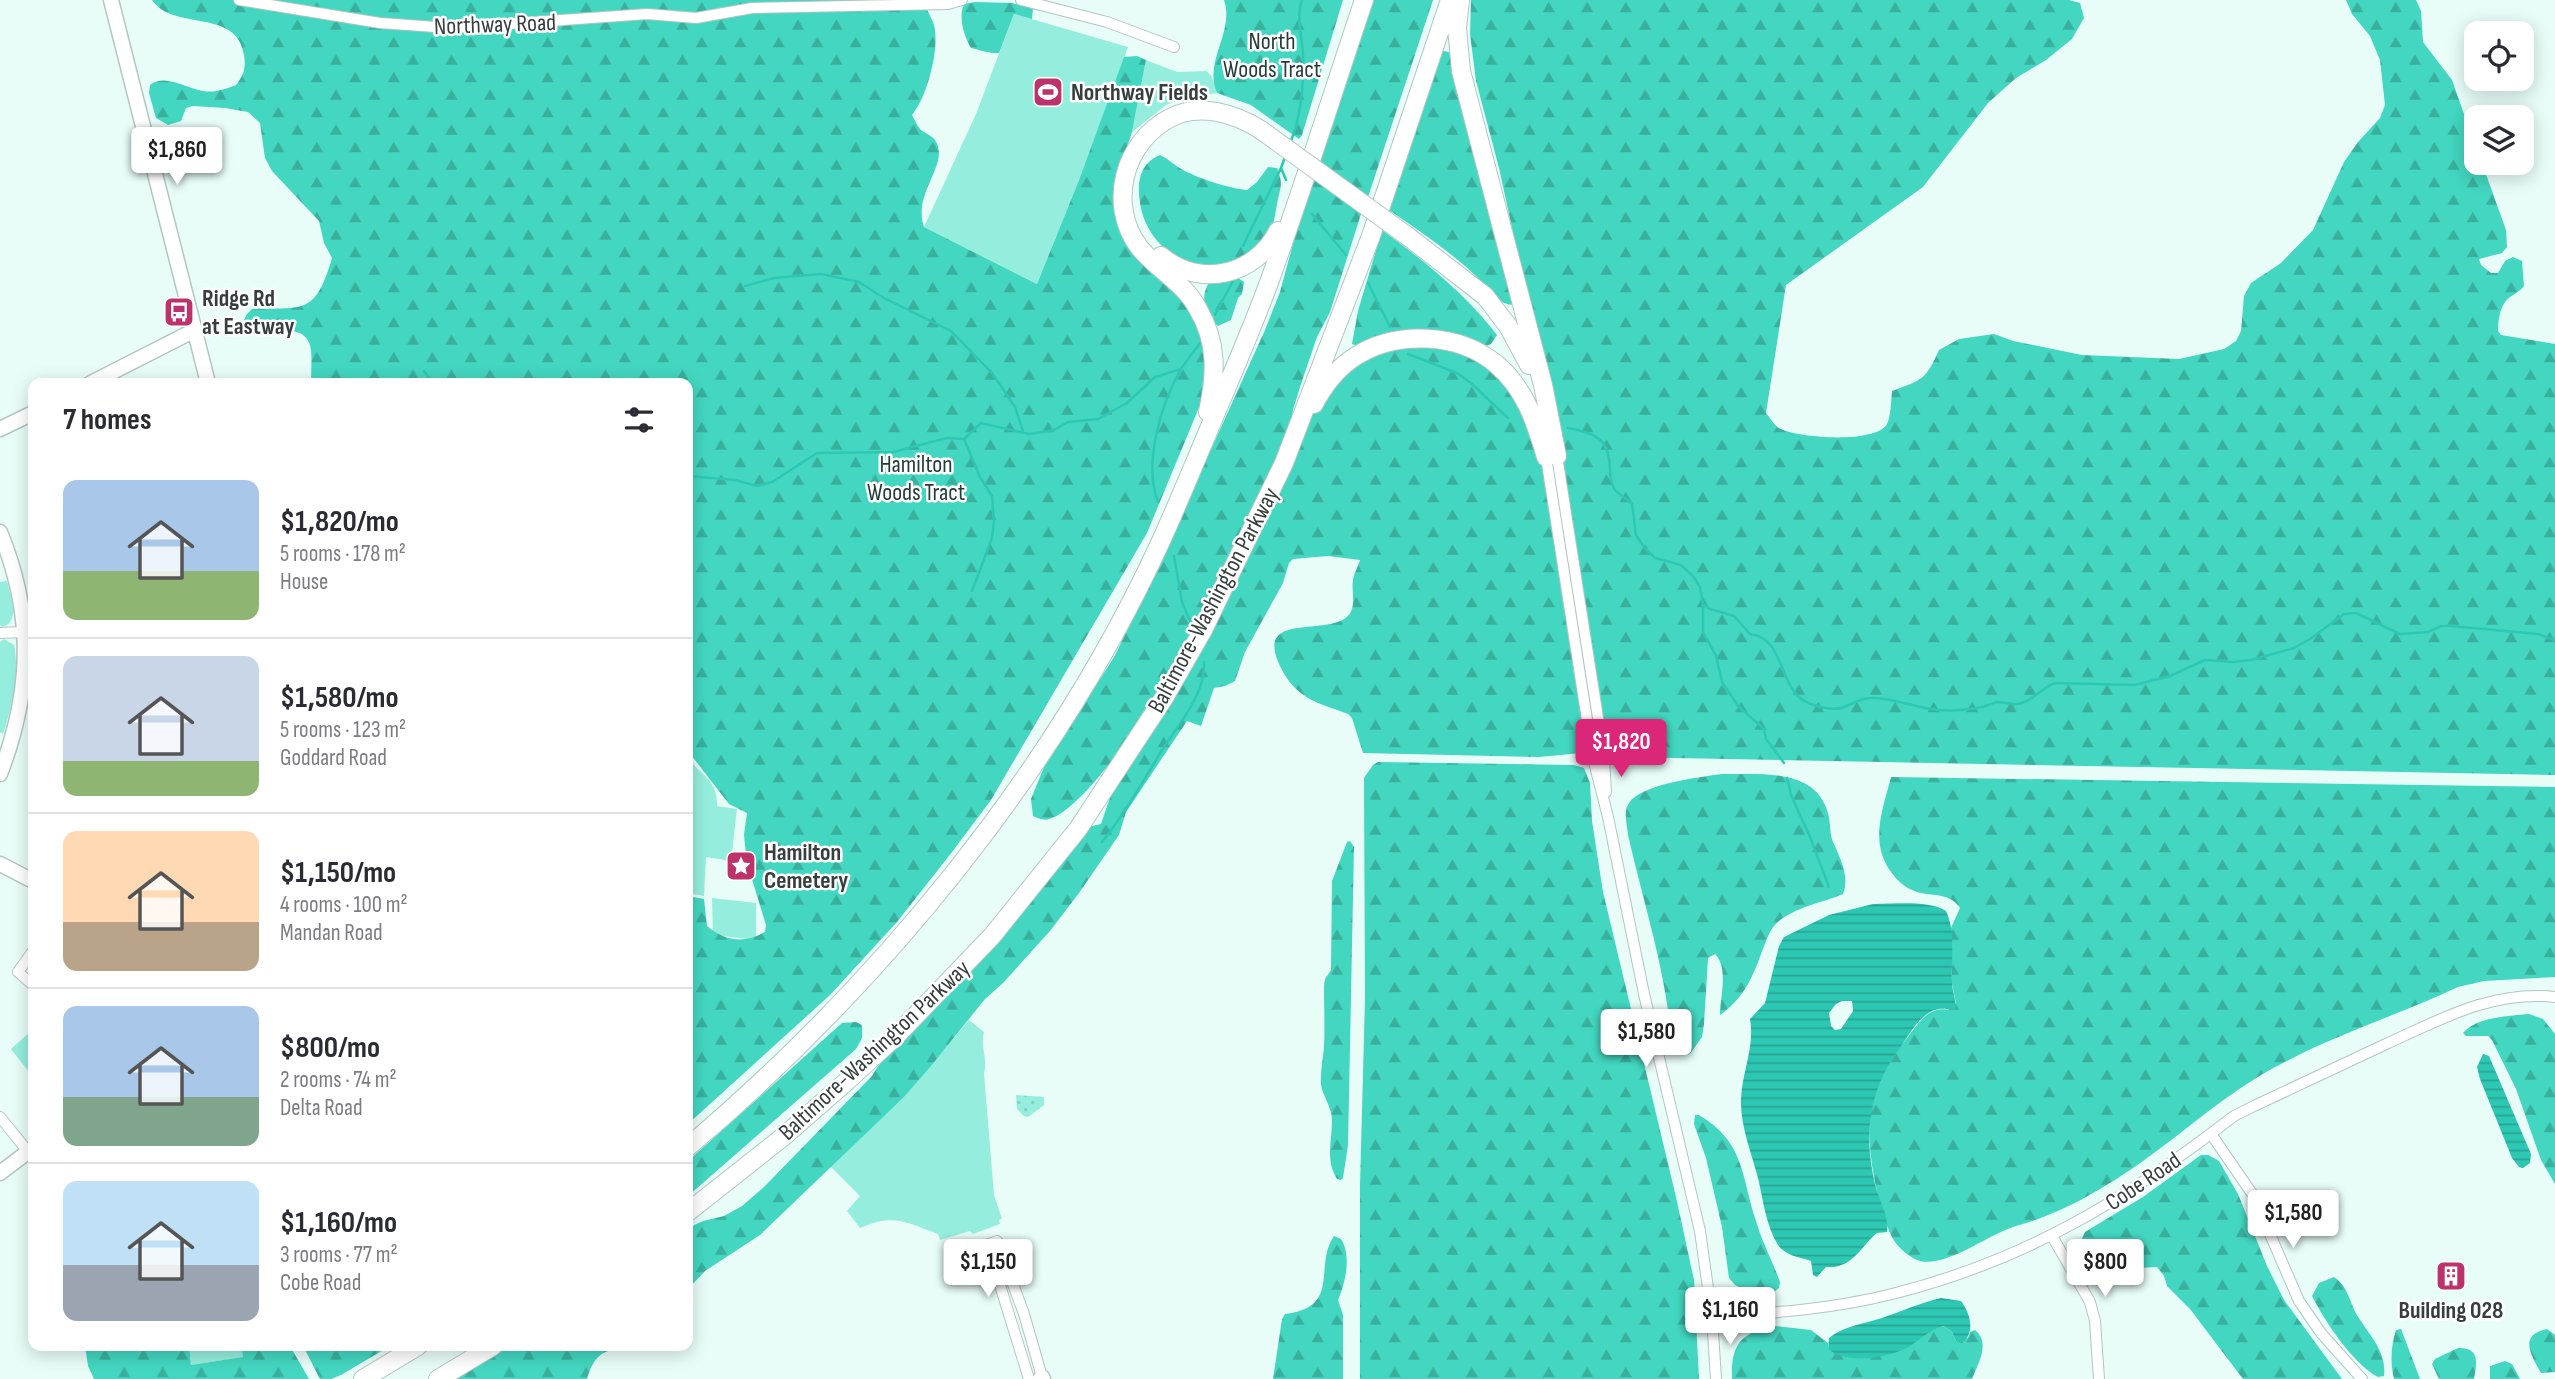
<!DOCTYPE html>
<meta charset="utf-8">
<style>
body{margin:0;font-family:"Sofia Sans Condensed",sans-serif;background:#f2f2f3;color:#2b2b33;height:100vh;display:flex;flex-direction:column;font-size:26px;white-space:nowrap}
*{box-sizing:border-box;margin:0}
p{font-size:23px;color:#7c7c81}
.icon{flex:none;width:38px;height:38px;fill:none;stroke:currentColor;stroke-width:2;stroke-linecap:round;stroke-linejoin:round}
.map{position:relative;flex:1;overflow:hidden}
.panel{position:absolute;left:28px;top:378px;width:665px;height:973px;display:flex;flex-direction:column;background:#fff;border-radius:14px;box-shadow:0 4px 18px #0003}
.panel>*{flex:none}
.tools{position:absolute;left:2464px;top:21px;display:grid;gap:14px}
.tools a{display:grid;place-items:center;width:70px;height:70px;border-radius:14px;background:#fff;box-shadow:0 4px 18px #0003;font-size:35px}
.price{position:absolute;translate:-50% -60px;padding:0 16px;border-radius:7px;background:#fff;color:#222;font-size:23px;line-height:46px;filter:drop-shadow(0 2px 4px #0008)}
.price::after{content:'';position:absolute;left:50%;top:42px;width:21px;height:16px;margin-left:-10px;background:inherit;clip-path:polygon(0 0,100% 0,50% 100%)}
.price.current{background:#db2777;color:#fff}
ul{padding:0;list-style:none}
li{display:flex;align-items:center;gap:21px;height:175px;padding:0 35px}
li+li{border-top:2px solid #e1e1e2}
li span{display:grid;place-items:center;flex:none;width:196px;height:140px;border-radius:14px;color:#555}
li>.icon{margin-inline-start:auto}
span .icon{width:84px;height:84px;fill:#fffc;stroke-width:1}
li b{font-size:30px}
h2{display:flex;justify-content:space-between;align-items:center;height:84px;padding:0 35px;font-size:30px}
.map>svg:first-child{display:block}
</style>
<div class="map">
<svg width="2555" height="1379" viewBox="0 0 2555 1379">
<defs>
<pattern id="forest-firs" width="22" height="20" patternUnits="userSpaceOnUse" patternTransform="scale(1.75)"><rect width="22" height="20" fill="#43d7c1"/><path d="M5 1l3.5 6h-7zM16 11l3.5 6h-7z" fill="#39b09e"/></pattern>
<pattern id="park-dots" width="8" height="8" patternUnits="userSpaceOnUse" patternTransform="scale(1.75)"><rect width="8" height="8" fill="#95eedd"/><path d="M2 2h.1M6 6h.1" fill="none" stroke="#81cdbf" stroke-width="1.8" stroke-linecap="round"/></pattern>
<pattern id="water-rules" width="6" height="5" patternUnits="userSpaceOnUse" patternTransform="scale(1.75)"><rect width="6" height="5" fill="#2dc8b3"/><path d="M0 2.5h6" fill="none" stroke="#27a493"/></pattern>
</defs>
<rect width="100%" height="100%" fill="#e8fdf8"/>
<!-- green -->
<path fill="#95eedd" d="M1014,14L1128,47L1079,180L1037,284L924,227L976,114Z
M1146,60L1177,72L1206,71L1211,75L1217,93L1187,97L1166,105L1132,132Z
M7,581C10,595 21,620 3,627L0,625V582Z
M4,639L14,645C20,673 12,707 3,734L0,732V642Z
M688,758C702,776 718,781 717,806L737,809L731,861L706,857L704,896L688,893Z
M712,898L756,903V940L713,935Z
M969,1020L984,1032C980,1049 988,1056 984,1074L994,1195L1002,1219L999,1220L1000,1224L973,1234L970,1231L940,1240L938,1234C906,1222 893,1213 860,1228L847,1211L860,1196L830,1166L904,1097Z
M31,1031L33,1033L32,1076L11,1049Z
M189,1346H242L244,1357L191,1365Z"/>
<!-- forest -->
<path fill="url(#forest-firs)" d="M152,0H928L925,5C928,12 932,19 934,25C940,49 927,97 912,115C915,120 917,126 921,130C925,133 932,136 935,140C951,164 912,192 924,227L1037,284L1079,180L1124,57L1137,56L1146,60L1132,132L1123,159L1138,253L1160,280L1188,306L1207,349L1205,393L1147,533L991,800L952,852L897,922L830,995L688,1124V896L704,899L707,926C724,941 745,944 765,932L766,925L747,863L744,835L747,813L729,804L688,751V383H311C311,373 312,361 311,350C306,317 268,340 242,324L247,314L252,309C304,307 315,316 332,258L324,243L319,221L272,171L265,158L260,123L248,112L225,108L193,106L186,108L181,121L168,125L156,118L149,93L150,85C166,73 187,89 203,91C215,93 225,89 236,85C244,75 246,68 244,55C237,7 173,32 152,0Z
M1224,0H1343L1302,135L1299,139L1251,105L1217,93C1203,61 1235,32 1224,0Z
M1370,0H1433L1368,197L1320,162Z
M1471,0H2069L2080,3L2084,18L2072,39L2046,60L2016,78L1988,103L1923,187L1786,285L1766,413C1770,418 1775,427 1781,429C1799,438 1876,444 1887,424C1891,416 1891,401 1892,391C1923,379 1925,381 1939,350L1959,339L1994,334L2013,341L2082,355L2179,359L2224,349L2236,341L2241,331L2244,296L2251,283L2281,263L2313,230L2344,162L2358,142L2380,118L2385,105L2380,60L2370,36L2352,14L2346,0H2416L2421,11L2423,42L2452,80L2476,148V163H2482L2506,230L2507,247L2502,253L2479,259L2481,265L2491,273H2498L2505,261L2513,257L2522,261L2524,286C2519,292 2516,293 2510,297C2500,304 2498,320 2498,331L2501,335L2555,344V775L1622,757L1602,744L1520,265L1499,168L1476,81L1470,34Z
M975,2L1012,3L1033,8L1032,19L1014,14L999,53C990,54 980,50 971,48C964,36 958,17 964,4Z
M1443,51L1449,52L1452,57L1515,305C1498,305 1493,293 1481,281C1454,254 1421,232 1389,210Z
M1160,155C1169,159 1175,166 1183,170C1200,179 1228,188 1247,190L1257,182L1268,167L1277,168C1284,185 1280,187 1277,204C1275,214 1274,227 1268,235C1225,291 1143,264 1139,194C1138,176 1143,162 1160,155Z
M1313,179L1361,214L1330,312L1317,337L1301,384L1293,410L1285,460L1315,402L1357,346L1352,344L1358,311L1382,230C1424,261 1465,293 1497,335L1491,344L1477,350L1486,356L1540,437L1592,752L1539,757L1363,753L1352,718L1348,714C1316,702 1296,699 1280,666C1254,611 1326,637 1348,616C1357,607 1351,591 1353,580C1354,573 1358,567 1360,560L1328,556L1293,559L1289,563L1283,583L1245,652L1235,681L1225,686L1214,688L1201,726L1187,721L1126,812L1119,835L1079,893L1050,931L1003,983L985,999L931,1066L904,1097L760,1235L705,1271L688,1289V1228L703,1221L724,1216L742,1206L764,1187L872,1076L896,1036L1078,829L1101,824L1120,768L1126,743C1110,763 1073,813 1049,819C1044,821 1038,818 1033,816L1031,799L1044,767L1114,657L1151,582L1265,330L1280,292L1297,229Z
M1238,278L1244,282L1242,294L1238,298L1231,320L1218,326C1205,315 1200,299 1208,284Z
M1378,762L1574,765L1584,768L1590,783L1592,821L1603,892L1676,1197L1694,1280L1699,1379H1360V1186L1365,999L1364,778L1373,765Z
M1722,774C1757,775 1813,767 1827,810C1831,820 1829,832 1833,842C1840,858 1850,876 1843,894C1822,903 1798,906 1779,921C1769,929 1766,942 1761,954C1752,979 1743,999 1720,1015C1720,997 1729,968 1715,954L1708,958L1704,1024L1702,1037L1690,1054L1681,1055C1669,1047 1670,1023 1668,1010C1660,953 1641,892 1628,835C1627,825 1623,811 1629,803C1641,784 1700,777 1722,774Z
M1891,777L2555,787V977L2484,981L2458,987C2401,1014 2339,1033 2283,1063C2223,1093 2175,1142 2118,1178C2094,1193 2070,1207 2043,1217C2030,1223 2016,1225 2003,1231C1982,1240 1943,1267 1920,1261C1910,1258 1896,1246 1892,1237C1877,1205 1863,1137 1872,1103C1879,1076 1894,1055 1910,1034C1920,1021 1930,1006 1948,1010L1956,1003L1952,984V952L1950,930L1960,908C1951,894 1937,896 1921,893C1908,890 1899,883 1891,872C1869,842 1883,809 1891,777Z
M1350,841L1354,847L1348,1145L1343,1178L1341,1180L1337,1179C1325,1160 1332,1141 1332,1121C1332,1107 1323,1097 1321,1085C1320,1072 1323,1059 1324,1047C1325,1027 1324,1006 1324,986L1325,979L1331,970L1332,881L1347,842Z
M2529,1014L2543,1019L2555,1034V1184L2541,1160L2516,1089L2492,1040L2488,1036H2466L2463,1033C2476,1017 2509,1016 2529,1014Z
M856,1022L862,1025V1038L856,1049L688,1196V1161L842,1023Z
M1695,1115H1699C1745,1142 1741,1176 1756,1221C1762,1242 1773,1262 1780,1282L1779,1288L1773,1293L1743,1289L1735,1285L1729,1278L1722,1227L1706,1158L1694,1124Z
M2201,1155H2208L2219,1161L2238,1194L2267,1266L2284,1300L2342,1379H2243L2190,1309L2167,1286L2164,1276L2157,1267L2138,1268L2133,1261L2127,1262L2115,1275L2097,1277L2083,1270L2076,1251L2085,1232L2143,1197Z
M1334,1236L1341,1239C1352,1256 1345,1284 1338,1300L1343,1315V1379H1273L1282,1319L1285,1314C1342,1307 1313,1267 1334,1236Z
M2334,1277C2348,1286 2349,1301 2357,1315C2369,1335 2387,1351 2384,1376L2378,1377C2353,1364 2324,1320 2312,1296L2319,1283Z
M1775,1326L1811,1330L1828,1343V1349C1857,1355 1883,1362 1910,1345C1921,1338 1932,1328 1944,1326L1952,1332L1956,1341L1968,1338L1970,1332L1975,1330C1991,1343 1978,1363 1972,1379H1732C1731,1344 1740,1333 1775,1326Z
M2401,1329L2420,1379H2394C2390,1362 2391,1346 2396,1330Z
M2547,1329L2555,1335V1372L2541,1373C2531,1355 2518,1335 2547,1329Z
M85,1346H189L191,1365L243,1357L242,1346H290L309,1379H94L88,1366Z
M303,1346H390L341,1375L331,1379H320Z
M493,1346H646C616,1350 597,1343 587,1379H438Z
M2458,1348C2480,1348 2477,1361 2474,1379H2439L2432,1364L2435,1359Z
M2505,1361L2512,1364L2520,1379H2490V1366Z"/>
<!-- park -->
<path fill="url(#park-dots)" d="M1016,1095L1044,1097V1105L1028,1117L1024,1116L1017,1109Z"/>
<!-- water -->
<path fill="url(#water-rules)" fill-rule="evenodd" d="M1873,904C1892,904 1930,900 1946,911C1956,932 1951,960 1952,982C1952,992 1957,1000 1955,1009C1949,1010 1944,1008 1939,1009C1921,1011 1907,1038 1898,1051C1867,1093 1863,1141 1877,1191C1881,1204 1889,1218 1887,1232L1877,1233C1860,1247 1853,1269 1826,1267L1817,1277L1813,1275L1811,1261C1799,1257 1786,1256 1778,1245C1766,1226 1763,1199 1758,1178C1751,1152 1740,1125 1741,1099C1742,1072 1755,1046 1750,1019L1765,1003L1779,946L1784,937L1829,915ZM1842,1001H1852L1853,1011L1841,1029L1835,1030L1831,1026L1829,1013L1836,1004Z
M2483,1054L2489,1056L2531,1154L2530,1163L2523,1168L2519,1167L2512,1158L2480,1079L2477,1067Z
M1941,1298L1961,1301C1970,1313 1976,1332 1962,1343L1956,1341L1952,1332L1944,1326C1930,1329 1919,1341 1907,1348C1887,1358 1846,1365 1828,1349L1829,1338C1843,1326 1864,1324 1882,1318C1902,1311 1920,1303 1941,1298Z"/>
<g fill="none" stroke-linecap="round" stroke-linejoin="round">
<!-- stream -->
<path stroke="#2dc8b3" stroke-width="2.5" d="M1291,141C1301,115 1304,83 1303,55C1302,37 1296,17 1302,0
M1285,157L1281,168L1286,180
M1312,214L1346,255
M1243,246L1281,168
M1368,283L1390,327
M745,286L774,278L821,274L859,282L884,298L951,331L992,373L1015,407L1023,431
M1215,315L1233,281
M1408,354L1457,373L1471,383L1508,418
M424,371L433,383
M1568,428C1595,434 1609,437 1610,469C1610,476 1611,484 1615,490C1620,495 1627,499 1632,504L1636,535L1644,547L1655,558L1681,565L1693,576L1700,587L1703,604V632L1716,656L1722,682L1738,706L1764,729L1766,739L1784,763
M964,439L980,477L992,496L994,522L992,538L972,591
M688,476L735,480L757,486L772,482L817,453L893,452L947,438L964,439L981,423L1029,434L1054,430L1068,422L1098,419L1127,403L1155,377L1181,369
M1158,502C1143,463 1161,404 1181,369C1187,360 1194,351 1201,342
M1174,556L1182,602L1191,623
M1703,604L1710,609L1734,616L1750,634C1782,637 1779,680 1800,698C1808,705 1831,711 1841,708C1852,705 1859,698 1871,698C1895,697 1916,709 1939,710C1952,711 1969,710 1982,707C1987,706 1992,703 1997,702C2004,702 2011,705 2018,704C2032,702 2041,688 2055,683L2135,685L2170,676L2205,660L2234,662L2251,660L2294,648L2310,639L2344,614L2356,613L2400,634L2428,632L2441,626H2451L2538,634L2555,640
M1787,778L1791,795L1810,837L1829,887
M1102,842C1125,813 1143,782 1162,750C1178,725 1206,694 1204,662"/>
<!-- street casing -->
<g stroke="#b2c6c2" stroke-width="12">
<path id="street" d="M239,0L380,23L450,28L647,14L696,18L752,8L948,4L962,0
M1021,0L1107,22L1174,47
M1557,456L1604,756L1606,792
M1546,457L1593,758L1608,817L1644,994L1700,1231L1712,1317L1716,1379
M0,633L25,632
M33,951L18,972L33,985
M0,1117L30,1154
M2211,1134L2253,1195L2299,1301L2321,1333L2362,1379
M2052,1236L2090,1302L2095,1321L2099,1379
M1712,1317C1773,1313 1833,1309 1892,1294C2025,1261 2127,1199 2234,1116L2254,1106C2298,1085 2342,1065 2386,1044C2441,1019 2493,990 2555,997
M1029,1379L999,1282L984,1246L997,1241L1024,1314L1042,1377"/>
</g>
<!-- secondary casing -->
<g stroke="#b2c6c2" stroke-width="17">
<path id="secondary" d="M111,0L208,383
M91,383L195,330
M0,429L33,413
M0,532C34,615 32,690 0,774
M0,864L33,881
M0,1173L33,1148
M1040,1379L1042,1377L1043,1379"/>
</g>
<!-- highway casing -->
<g stroke="#b2c6c2" stroke-width="20">
<path id="highway" d="M1460,0L1457,28L1461,71L1543,385L1557,456
M1406,235L1485,296L1508,326L1529,365
M1161,256C1200,289 1256,275 1278,231
M1314,404C1324,385 1337,368 1356,356C1397,330 1459,333 1496,364C1525,388 1536,423 1546,457
M1208,412C1216,375 1218,343 1198,309C1184,282 1157,270 1139,247C1107,204 1124,142 1170,118C1199,102 1236,114 1261,130
M688,1147C881,983 1055,772 1161,541C1176,508 1190,474 1204,441C1227,386 1251,332 1271,277C1304,185 1333,92 1364,0
M688,1212L783,1137L847,1081L896,1036L992,936L1078,829L1164,698L1203,630L1284,463L1371,236L1450,0
M363,1379L418,1346
M438,1379L493,1346"/>
</g>
<!-- street -->
<use href="#street" stroke="#fff" stroke-width="10"/>
<!-- secondary -->
<use href="#secondary" stroke="#fff" stroke-width="14"/>
<!-- highway -->
<use href="#highway" stroke="#fff" stroke-width="18"/>
<!-- highway-bridge casing -->
<g stroke="#b2c6c2" stroke-width="20" stroke-linecap="butt">
<path id="highway-bridge" d="M1261,130L1406,235"/>
</g>
<!-- highway-bridge -->
<use href="#highway-bridge" stroke="#fff" stroke-width="18"/>
</g>
<!-- icons -->
<defs>
<g id="stadium-square" transform="scale(1.575)"><rect x="-9" y="-9" width="18" height="18" rx="4" fill="#bd326a" stroke="#fff"/><path d="M0-5a6.5 5 0 1 0 0 10a6.5 5 0 1 0 0-10ZM-3.5-1.8h7v3.6h-7Z" fill="#fff"/></g>
<g id="bus-square" transform="scale(1.575)"><rect x="-9" y="-9" width="18" height="18" rx="4" fill="#bd326a" stroke="#fff"/><path d="M-5-6H5V4H4V6H2V4H-2V6H-4V4H-5ZM-3.5-4V0h7V-4ZM-3.5 1.2v1.5H-2V1.2ZM2 1.2v1.5H3.5V1.2Z" fill="#fff"/></g>
<g id="sight-square" transform="scale(1.575)"><rect x="-9" y="-9" width="18" height="18" rx="4" fill="#bd326a" stroke="#fff"/><path d="M0-6L1.8-2.2L6-1.7L2.9 1.2L3.7 5.4L0 3.3L-3.7 5.4L-2.9 1.2L-6-1.7L-1.8-2.2Z" fill="#fff"/></g>
<g id="building-square" transform="scale(1.575)"><rect x="-9" y="-9" width="18" height="18" rx="4" fill="#bd326a" stroke="#fff"/><path d="M-4-6H4V6H1V3H-1V6H-4ZM-2.5-4.3h1.7v1.8h-1.7ZM.8-4.3h1.7v1.8H.8ZM-2.5-1h1.7V.8h-1.7ZM.8-1h1.7V.8H.8Z" fill="#fff"/></g>
</defs>
<g fill-rule="evenodd">
<use href="#stadium-square" x="1048" y="92"/>
<use href="#bus-square" x="179" y="312"/>
<use href="#sight-square" x="741" y="866"/>
<use href="#building-square" x="2451" y="1276"/>
</g>
<g text-anchor="middle" stroke-width="5" stroke-linejoin="round" paint-order="stroke">
<!-- street labels -->
<g font-size="24" fill="#363f3d" stroke="#fff">
<text transform="translate(495 24) rotate(-2)" y="8">Northway Road</text>
<text transform="translate(1213 600) rotate(-62)" y="8">Baltimore-Washington Parkway</text>
<text transform="translate(874 1050) rotate(-43)" y="8">Baltimore-Washington Parkway</text>
<text transform="translate(2143 1181) rotate(-34)" y="8">Cobe Road</text>
</g>
<!-- park labels -->
<g font-size="24" fill="#243c37" stroke="#fff">
<text x="1272" y="49">North<tspan x="1272" dy="28">Woods Tract</tspan></text>
<text x="916" y="472">Hamilton<tspan x="916" dy="28">Woods Tract</tspan></text>
</g>
<!-- poi labels -->
<g font-size="24" font-weight="bold" fill="#363f3d" stroke="#fff" text-anchor="start">
<text x="1071" y="100">Northway Fields</text>
<text x="202" y="306">Ridge Rd<tspan x="202" dy="28">at Eastway</tspan></text>
<text x="764" y="860">Hamilton<tspan x="764" dy="28">Cemetery</tspan></text>
<text x="2451" y="1318" text-anchor="middle">Building 028</text>
</g>
</g>
</svg>
<div class="tools">
<a><svg class="icon" aria-label="locate" viewBox="0 0 24 24"><circle cx="12" cy="12" r="6"/><path d="M12 2v4M12 18v4M2 12h4M18 12h4"/></svg></a>
<a><svg class="icon" aria-label="layers" viewBox="0 0 24 24"><path d="M12 4l9 5-9 5-9-5zM3 14l9 5 9-5"/></svg></a>
</div>
<b class="price" style="left:177px;top:187px">$1,860</b>
<b class="price current" style="left:1621px;top:779px">$1,820</b>
<b class="price" style="left:1646px;top:1069px">$1,580</b>
<b class="price" style="left:2293px;top:1250px">$1,580</b>
<b class="price" style="left:988px;top:1299px">$1,150</b>
<b class="price" style="left:2105px;top:1299px">$800</b>
<b class="price" style="left:1730px;top:1347px">$1,160</b>
<section class="panel">
<h2>7 homes<svg class="icon" aria-label="filters" viewBox="0 0 24 24"><path d="M4 7h16M4 17h16"/><circle cx="9" cy="7" r="2"/><circle cx="15" cy="17" r="2"/></svg></h2>
<ul>
<li><span style="background:linear-gradient(#a9c7e8 65%,#8fb573 0)"><svg class="icon" aria-label="home" viewBox="0 0 24 24"><path d="M3 11l9-7 9 7M6 9v11h12V9"/></svg></span><div><b>$1,820/mo</b><p>5 rooms · 178 m²</p><p>House</p></div></li>
<li><span style="background:linear-gradient(#c9d6e8 75%,#8fb573 0)"><svg class="icon" aria-label="home" viewBox="0 0 24 24"><path d="M3 11l9-7 9 7M6 9v11h12V9"/></svg></span><div><b>$1,580/mo</b><p>5 rooms · 123 m²</p><p>Goddard Road</p></div></li>
<li><span style="background:linear-gradient(#ffd9b3 65%,#b9a48a 0)"><svg class="icon" aria-label="home" viewBox="0 0 24 24"><path d="M3 11l9-7 9 7M6 9v11h12V9"/></svg></span><div><b>$1,150/mo</b><p>4 rooms · 100 m²</p><p>Mandan Road</p></div></li>
<li><span style="background:linear-gradient(#a9c7e8 65%,#7fa58c 0)"><svg class="icon" aria-label="home" viewBox="0 0 24 24"><path d="M3 11l9-7 9 7M6 9v11h12V9"/></svg></span><div><b>$800/mo</b><p>2 rooms · 74 m²</p><p>Delta Road</p></div></li>
<li><span style="background:linear-gradient(#bfe0f5 60%,#9aa5b1 0)"><svg class="icon" aria-label="home" viewBox="0 0 24 24"><path d="M3 11l9-7 9 7M6 9v11h12V9"/></svg></span><div><b>$1,160/mo</b><p>3 rooms · 77 m²</p><p>Cobe Road</p></div></li>
</ul>
</section>
</div>
